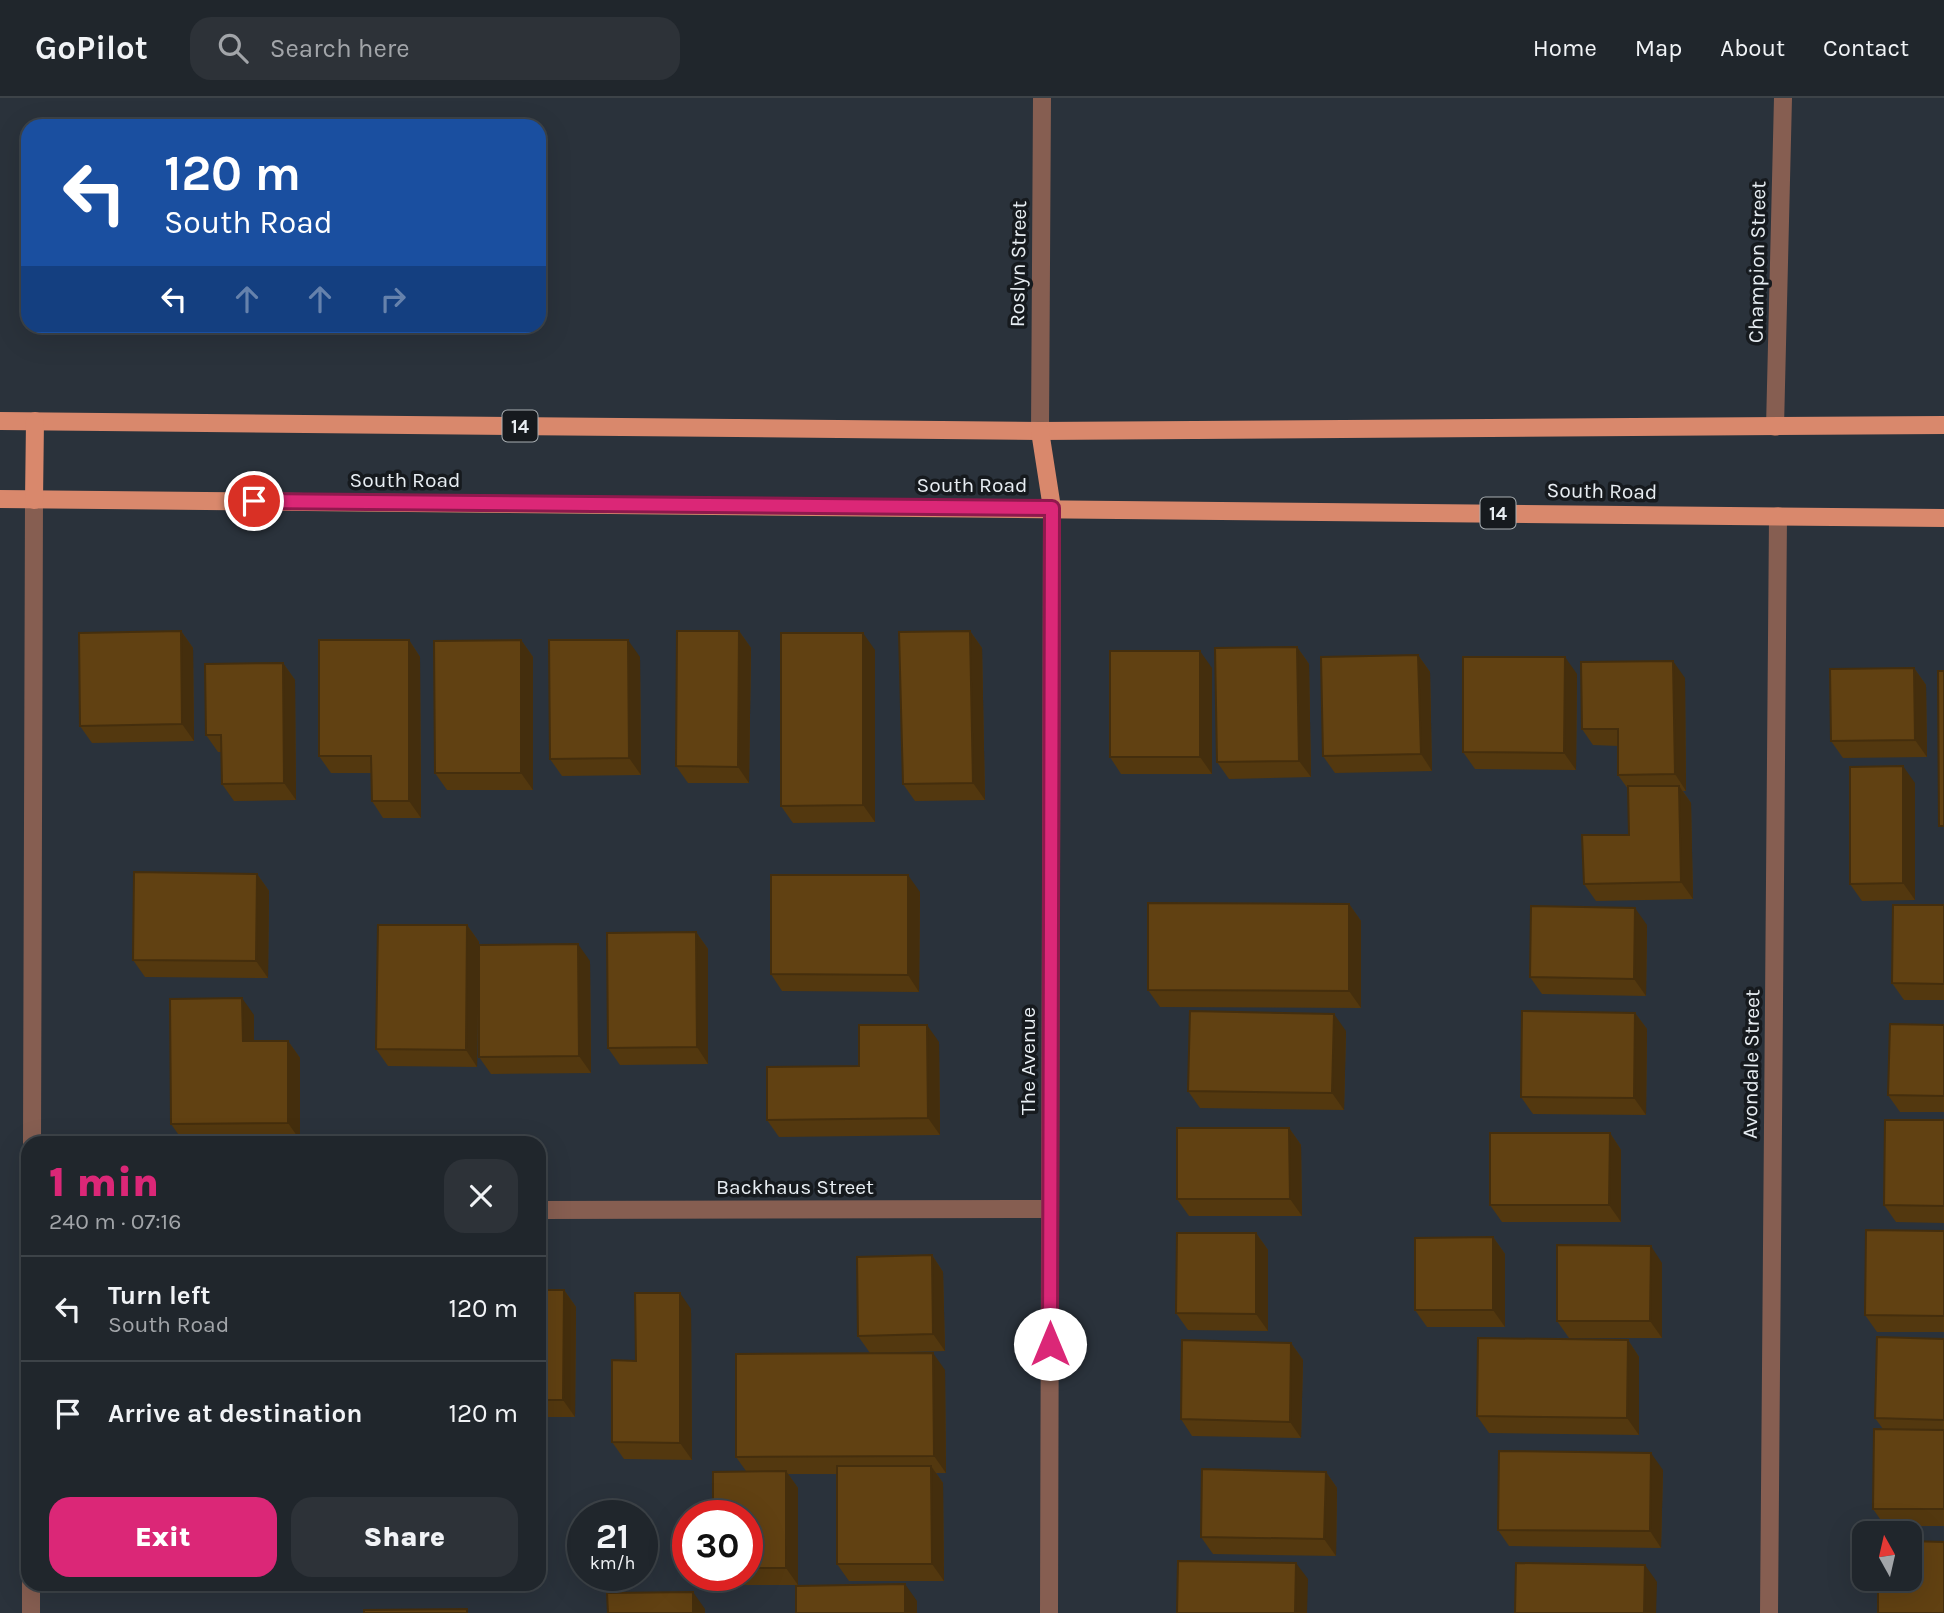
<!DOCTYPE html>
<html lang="en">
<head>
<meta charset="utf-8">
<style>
  :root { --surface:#20262c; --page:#2d3238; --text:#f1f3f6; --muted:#a2a5a9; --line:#3d4348; --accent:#db2777 }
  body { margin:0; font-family:Karla,sans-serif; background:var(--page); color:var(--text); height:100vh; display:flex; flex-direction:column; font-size:26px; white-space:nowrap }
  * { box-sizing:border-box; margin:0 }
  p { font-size:23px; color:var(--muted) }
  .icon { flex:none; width:38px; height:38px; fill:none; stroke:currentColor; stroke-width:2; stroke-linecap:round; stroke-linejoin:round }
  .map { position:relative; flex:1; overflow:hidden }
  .drawer { position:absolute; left:21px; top:1038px; width:525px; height:455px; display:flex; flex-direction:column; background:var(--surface); border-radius:21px; box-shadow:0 7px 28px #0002,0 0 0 2px var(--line) }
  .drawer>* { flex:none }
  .guide { position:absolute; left:21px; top:21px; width:525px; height:214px; border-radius:21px; box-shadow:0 7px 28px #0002,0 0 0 2px var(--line); background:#1a4fa0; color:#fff; overflow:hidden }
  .needle { width:46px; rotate:352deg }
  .fabs { position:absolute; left:1852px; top:1423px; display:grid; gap:14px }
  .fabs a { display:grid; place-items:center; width:70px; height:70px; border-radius:14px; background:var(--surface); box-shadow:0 7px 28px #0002,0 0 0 2px var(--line); font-size:35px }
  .speed { position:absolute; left:567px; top:1402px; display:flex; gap:14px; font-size:35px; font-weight:700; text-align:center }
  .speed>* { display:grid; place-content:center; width:91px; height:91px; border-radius:50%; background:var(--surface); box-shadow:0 7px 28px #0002,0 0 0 2px var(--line); line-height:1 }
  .speed small { font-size:18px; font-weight:400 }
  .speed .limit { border:10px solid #d22; background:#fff; color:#111 }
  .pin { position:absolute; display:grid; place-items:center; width:60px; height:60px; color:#fff; margin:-30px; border:4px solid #fff; border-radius:50%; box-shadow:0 2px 7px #0007 }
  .me { position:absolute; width:77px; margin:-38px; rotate:0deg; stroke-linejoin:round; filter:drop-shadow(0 0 5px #0008) }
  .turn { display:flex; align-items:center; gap:24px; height:147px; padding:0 28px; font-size:32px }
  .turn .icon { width:91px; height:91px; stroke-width:2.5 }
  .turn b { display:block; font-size:49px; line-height:60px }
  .lanes { display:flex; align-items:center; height:66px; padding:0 28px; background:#0003; justify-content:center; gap:35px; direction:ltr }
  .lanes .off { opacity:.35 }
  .round { display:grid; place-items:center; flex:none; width:74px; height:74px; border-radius:21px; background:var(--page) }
  .head { display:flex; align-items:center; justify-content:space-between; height:119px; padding:0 28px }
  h1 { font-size:42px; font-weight:800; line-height:52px; color:var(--accent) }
  .button { display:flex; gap:14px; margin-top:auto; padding:14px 28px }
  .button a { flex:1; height:80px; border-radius:21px; background:var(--accent); color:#fff; font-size:28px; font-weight:800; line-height:80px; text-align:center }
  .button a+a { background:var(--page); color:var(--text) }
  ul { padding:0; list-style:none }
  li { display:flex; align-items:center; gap:21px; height:105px; padding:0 28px; border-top:2px solid var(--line) }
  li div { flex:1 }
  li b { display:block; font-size:26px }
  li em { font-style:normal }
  header { display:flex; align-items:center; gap:42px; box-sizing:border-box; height:98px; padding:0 35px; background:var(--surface); border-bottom:2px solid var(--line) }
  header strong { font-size:33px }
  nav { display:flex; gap:38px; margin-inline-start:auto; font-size:24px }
  .search { width:490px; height:63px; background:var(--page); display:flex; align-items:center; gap:18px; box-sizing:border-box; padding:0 24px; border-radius:21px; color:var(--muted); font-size:26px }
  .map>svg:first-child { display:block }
</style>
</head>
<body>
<header>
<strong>GoPilot</strong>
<div class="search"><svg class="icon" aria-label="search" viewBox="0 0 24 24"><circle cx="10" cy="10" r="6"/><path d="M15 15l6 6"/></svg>Search here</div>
<nav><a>Home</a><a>Map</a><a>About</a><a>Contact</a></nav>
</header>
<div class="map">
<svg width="1944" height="1515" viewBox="0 0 1944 1515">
  <rect width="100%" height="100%" fill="#2a323b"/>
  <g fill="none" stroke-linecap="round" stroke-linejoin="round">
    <g stroke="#865e51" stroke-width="18">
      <path d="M1775 329 1783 0"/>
      <path d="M1040 333 1042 0"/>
      <path d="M32 1045 34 402"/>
      <path d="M539 1112 1050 1111"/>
      <path d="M31 1515V1486"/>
      <path d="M1049 1515 1052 410"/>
      <path d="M1769 1515 1778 418"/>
    </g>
    <g stroke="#d9886c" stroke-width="18">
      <path d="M0 323 1040 333 1944 327"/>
      <path d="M1040 333 1052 410"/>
      <path d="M0 401 1944 420"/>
      <path d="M34 402 35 323"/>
    </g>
  </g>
  <g fill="#53380f">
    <path d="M181 533 193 550 194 643 92 645 80 628Z"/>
    <path d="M739 533 751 550 749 685H688L676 668Z"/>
    <path d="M970 533 982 550 985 702 915 703 903 686Z"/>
    <path d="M409 542 420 559 421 720H383L372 703 371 675H331L319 658Z"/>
    <path d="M521 542 533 559V692H447L435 675Z"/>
    <path d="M1297 549 1309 566 1311 679 1229 681 1217 664Z"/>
    <path d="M875 552V724L793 725 781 708Z"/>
    <path d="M1418 557 1430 574 1432 673 1335 675 1323 658Z"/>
    <path d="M640 559 641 677 562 678 550 661Z"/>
    <path d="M283 565 295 582 296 702 234 703 222 686 221 654H218L206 637Z"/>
    <path d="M1212 570V676H1121L1110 659Z"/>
    <path d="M1914 570 1926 587 1927 659 1843 660 1831 643Z"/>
    <path d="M1577 576 1576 672 1475 671 1463 654Z"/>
    <path d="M1685 580 1686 693H1683L1691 705 1693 801 1596 803 1584 786 1629 737 1628 691 1618 677V648L1593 647 1582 631Z"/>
    <path d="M1915 685V802L1862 803 1850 786Z"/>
    <path d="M257 776 269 793 268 880 145 879 133 862Z"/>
    <path d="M920 794 919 894 782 893 771 876Z"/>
    <path d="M1349 806 1361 823V910L1160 909 1148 892Z"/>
    <path d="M1944 807V902H1904L1892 885Z"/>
    <path d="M467 827 479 844 477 969 388 968 376 951Z"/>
    <path d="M1647 827 1646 898 1542 896 1530 879Z"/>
    <path d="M696 834 708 851V966L620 967 608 950Z"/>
    <path d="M590 863 591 975 491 976 479 959Z"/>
    <path d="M1635 915 1647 931 1646 1017 1533 1016 1521 999Z"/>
    <path d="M254 917V943H288L300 960V1042L183 1043 171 1026Z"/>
    <path d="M1944 927V1014H1900L1888 997Z"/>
    <path d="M1346 933 1344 1012 1200 1010 1188 993Z"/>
    <path d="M939 944 940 1037 779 1039 767 1022 859 968Z"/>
    <path d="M1944 1022V1125L1896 1124 1884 1107Z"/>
    <path d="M1289 1030 1301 1047 1302 1118H1189L1177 1101Z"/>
    <path d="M1610 1035 1621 1052V1124H1502L1490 1107Z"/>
    <path d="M1944 1133V1234H1877L1865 1217Z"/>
    <path d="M1256 1135 1268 1152V1233L1188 1232 1176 1215Z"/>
    <path d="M1493 1139 1505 1156V1229H1427L1415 1212Z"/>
    <path d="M932 1157 943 1174 945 1253 870 1255 858 1238Z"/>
    <path d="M1662 1165V1240H1569L1557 1223Z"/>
    <path d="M539 1192H564L576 1209 575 1319H539Z"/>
    <path d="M691 1211 692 1362 624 1361 612 1344 636 1263Z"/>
    <path d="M1944 1241V1428H1885L1873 1411 1883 1331 1875 1320Z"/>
    <path d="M1628 1242 1639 1259V1337L1489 1335 1477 1318Z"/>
    <path d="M1291 1245 1303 1262 1301 1340 1192 1338 1181 1321Z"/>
    <path d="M945 1272 946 1375H936L943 1385 944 1483H849L837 1466V1376H788L798 1390V1487H725L718 1477H747L746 1373 736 1359Z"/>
    <path d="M1663 1372 1661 1450 1509 1448 1498 1432Z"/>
    <path d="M1326 1374 1337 1390 1336 1458 1213 1456 1201 1439Z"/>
  </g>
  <g fill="#442e0d">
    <path d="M181 533 193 550 194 643 182 626Z"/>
    <path d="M739 533 751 550 749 685 738 669Z"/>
    <path d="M970 533 982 550 985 702 973 685Z"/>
    <path d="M863 535 875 552V724L863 707Z"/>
    <path d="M409 542 420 559 421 720 409 703Z"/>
    <path d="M521 542 533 559V692L521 675Z"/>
    <path d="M628 542 640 559 641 677 629 660Z"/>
    <path d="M1297 549 1309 566 1311 679 1299 663Z"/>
    <path d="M1200 553 1212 570V676L1200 659Z"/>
    <path d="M1418 557 1430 574 1432 673 1421 656Z"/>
    <path d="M1565 559 1577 576 1576 672 1564 655Z"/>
    <path d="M1673 563 1685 580 1686 693 1675 676Z"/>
    <path d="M283 565 295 582 296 702 284 685Z"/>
    <path d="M1914 570 1926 587 1927 659 1915 642Z"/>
    <path d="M1903 668 1915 685V802L1903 785Z"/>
    <path d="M1679 688 1691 705 1693 801 1681 784Z"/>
    <path d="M257 776 269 793 268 880 256 863Z"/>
    <path d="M908 777 920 794 919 894 908 877Z"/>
    <path d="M1349 806 1361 823V910L1349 893Z"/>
    <path d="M1635 810 1647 827 1646 898 1634 881Z"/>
    <path d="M467 827 479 844 477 969 466 952Z"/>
    <path d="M696 834 708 851V966L697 949Z"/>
    <path d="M578 846 590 863 591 975 579 958Z"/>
    <path d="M242 900 254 917V960L243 943Z"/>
    <path d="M1635 915 1647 931 1646 1017 1634 1000Z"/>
    <path d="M1334 916 1346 933 1344 1012 1332 995Z"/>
    <path d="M927 927 939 944 940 1037 928 1020Z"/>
    <path d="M288 943 300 960V1042L288 1025Z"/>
    <path d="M1289 1030 1301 1047 1302 1118 1290 1101Z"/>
    <path d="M1610 1035 1621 1052V1124L1609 1107Z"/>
    <path d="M1256 1135 1268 1152V1233L1256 1216Z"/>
    <path d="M1493 1139 1505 1156V1229L1493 1212Z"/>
    <path d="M1651 1148 1662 1165V1240L1650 1223Z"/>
    <path d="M932 1157 943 1174 945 1253 933 1236Z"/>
    <path d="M564 1192 576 1209 575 1319 563 1302Z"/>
    <path d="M680 1195 691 1211 692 1362 680 1345Z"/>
    <path d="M1628 1242 1639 1259V1337L1627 1320Z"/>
    <path d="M1291 1245 1303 1262 1301 1340 1290 1324Z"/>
    <path d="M933 1255 945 1272 946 1375 934 1358Z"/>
    <path d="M1651 1355 1663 1372 1661 1450 1650 1433Z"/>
    <path d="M931 1368 943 1385 944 1483 932 1466Z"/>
    <path d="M786 1373 798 1390V1487L786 1470Z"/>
    <path d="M1326 1374 1337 1390 1336 1458 1324 1441Z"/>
    <path d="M1296 1465 1308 1481 1307 1515H1295Z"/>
    <path d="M1645 1467 1657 1484 1656 1515H1644Z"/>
    <path d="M905 1486 917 1503V1515H905Z"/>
    <path d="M693 1494 705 1511V1515H693Z"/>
  </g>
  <g fill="#614112" stroke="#442e0d" stroke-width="2">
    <path d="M181 533 182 626 80 628 79 535Z"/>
    <path d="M677 533H739L738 669 676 668Z"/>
    <path d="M970 533 973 685 903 686 899 534Z"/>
    <path d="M781 535H863V707L781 708Z"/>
    <path d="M319 542H409V703H372L371 658H319Z"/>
    <path d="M521 542V675H435L434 543Z"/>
    <path d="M549 542H628L629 660 550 661Z"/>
    <path d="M1297 549 1299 663 1217 664 1215 550Z"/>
    <rect x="1110" y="553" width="90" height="106"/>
    <path d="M1418 557 1421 656 1323 658 1321 559Z"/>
    <path d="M1463 559H1565L1564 655 1463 654Z"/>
    <path d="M1673 563 1675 676 1618 677V631H1582L1581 564Z"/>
    <path d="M283 565 284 685 222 686 221 637H206L205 566Z"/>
    <path d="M1914 570 1915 642 1831 643 1830 571Z"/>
    <path d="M1938 573H1944V728H1939Z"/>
    <path d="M1903 668V785L1850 786V669Z"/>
    <path d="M1628 688H1679L1681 784 1584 786 1582 737H1629Z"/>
    <path d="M134 774 257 776 256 863 133 862Z"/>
    <path d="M771 777H908V877L771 876Z"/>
    <path d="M1148 805 1349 806V893L1148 892Z"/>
    <path d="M1893 807H1944V886L1892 885Z"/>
    <path d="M1531 808 1635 810 1634 881 1530 879Z"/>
    <path d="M378 827H467L466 952 376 951Z"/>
    <path d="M696 834 697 949 608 950 607 835Z"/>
    <path d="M578 846 579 958 479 959V847Z"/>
    <path d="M242 900 243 943H288V1025L171 1026 170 901Z"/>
    <path d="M1190 913 1334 916 1332 995 1188 993Z"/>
    <path d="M1522 913 1635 915 1634 1000 1521 999Z"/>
    <path d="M1890 926 1944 927V998L1888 997Z"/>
    <path d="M859 927H927L928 1020 767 1022V969L859 968Z"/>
    <path d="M1885 1022H1944V1108L1884 1107Z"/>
    <path d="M1177 1030H1289L1290 1101H1177Z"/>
    <path d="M1490 1035H1610L1609 1107H1490Z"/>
    <path d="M1866 1132 1944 1133V1218L1865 1217Z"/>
    <path d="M1177 1135H1256V1216L1176 1215Z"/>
    <path d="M1493 1139V1212H1415V1140Z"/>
    <path d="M1557 1147 1651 1148 1650 1223H1557Z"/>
    <path d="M932 1157 933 1236 858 1238 857 1159Z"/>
    <path d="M539 1192H564L563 1302H539Z"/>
    <path d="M635 1195H680V1345L612 1344V1262L636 1263Z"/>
    <path d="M1877 1239 1944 1241V1322L1875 1320Z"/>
    <path d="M1478 1240 1628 1242 1627 1320 1477 1318Z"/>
    <path d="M1182 1242 1291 1245 1290 1324 1181 1321Z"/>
    <path d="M933 1255 934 1358 736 1359V1256Z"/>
    <path d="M1874 1331 1944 1332V1411H1873Z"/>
    <path d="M1499 1353 1651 1355 1650 1433 1498 1432Z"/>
    <path d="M837 1368H931L932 1466H837Z"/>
    <path d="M1202 1371 1326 1374 1324 1441 1201 1439Z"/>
    <path d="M786 1373V1470H747V1418H713V1374Z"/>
    <path d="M1909 1443 1944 1444V1515H1878V1480H1909Z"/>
    <path d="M1178 1463 1296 1465 1295 1515H1177Z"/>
    <path d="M1516 1465 1645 1467 1644 1515H1515Z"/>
    <path d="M905 1486V1515H796V1488Z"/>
    <path d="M693 1494V1515H608L607 1495Z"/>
    <path d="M467 1511V1515H364V1512Z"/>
  </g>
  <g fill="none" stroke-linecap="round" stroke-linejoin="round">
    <g stroke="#8e194d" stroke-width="18">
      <path id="route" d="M254 403 1052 410 1050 1246"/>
    </g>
    <use href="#route" stroke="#db2777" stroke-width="12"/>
  </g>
  <g text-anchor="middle" stroke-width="7" stroke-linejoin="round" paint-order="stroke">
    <g fill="#161a1e" stroke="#a8aeb2" stroke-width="2">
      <rect x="502.5" y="312.5" width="35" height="31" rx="5"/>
      <rect x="1480.5" y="399.5" width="35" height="31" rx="5"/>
    </g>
    <g font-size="19" font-weight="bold" fill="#e7edf2">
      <text x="520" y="335">14</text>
      <text x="1498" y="422">14</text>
    </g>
    <g font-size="21" fill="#e7edf2" stroke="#161a1e">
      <text transform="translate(1757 164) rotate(-89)" y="7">Champion Street</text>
      <text transform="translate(1018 166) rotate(-89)" y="7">Roslyn Street</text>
      <text x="405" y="389">South Road</text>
      <text x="972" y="394">South Road</text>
      <text transform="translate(1602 393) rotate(1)" y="7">South Road</text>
      <text transform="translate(1028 963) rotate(-90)" y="7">The Avenue</text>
      <text transform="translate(1751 966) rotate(-89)" y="7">Avondale Street</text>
      <text x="795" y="1096">Backhaus Street</text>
    </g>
  </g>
</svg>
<div class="fabs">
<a><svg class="needle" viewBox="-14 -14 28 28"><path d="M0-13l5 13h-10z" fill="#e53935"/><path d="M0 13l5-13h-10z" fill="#a2a5a9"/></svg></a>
</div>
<div class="speed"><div>21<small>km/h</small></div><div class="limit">30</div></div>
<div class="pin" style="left:254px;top:403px;background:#d93025"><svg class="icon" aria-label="arrive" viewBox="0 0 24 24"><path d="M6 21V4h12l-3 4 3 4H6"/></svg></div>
<svg class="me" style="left:1050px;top:1246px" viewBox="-20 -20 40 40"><circle r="19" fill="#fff"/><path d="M0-13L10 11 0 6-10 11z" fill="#db2777"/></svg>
<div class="guide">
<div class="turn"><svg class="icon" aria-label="left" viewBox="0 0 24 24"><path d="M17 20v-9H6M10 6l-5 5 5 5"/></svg><div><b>120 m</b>South Road</div></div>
<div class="lanes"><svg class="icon" aria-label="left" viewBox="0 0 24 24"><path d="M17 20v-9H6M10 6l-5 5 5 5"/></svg><svg class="icon off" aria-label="ahead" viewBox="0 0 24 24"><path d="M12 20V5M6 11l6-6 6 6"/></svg><svg class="icon off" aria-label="ahead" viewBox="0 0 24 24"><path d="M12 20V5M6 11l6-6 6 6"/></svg><svg class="icon off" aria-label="right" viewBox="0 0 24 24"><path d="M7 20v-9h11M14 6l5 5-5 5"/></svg></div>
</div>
<section class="drawer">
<div class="head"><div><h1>1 min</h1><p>240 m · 07:16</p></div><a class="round"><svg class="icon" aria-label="close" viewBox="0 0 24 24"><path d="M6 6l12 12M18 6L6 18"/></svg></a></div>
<ul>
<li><svg class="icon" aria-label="left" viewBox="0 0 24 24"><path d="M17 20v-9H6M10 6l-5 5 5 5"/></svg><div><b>Turn left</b><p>South Road</p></div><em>120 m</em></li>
<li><svg class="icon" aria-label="arrive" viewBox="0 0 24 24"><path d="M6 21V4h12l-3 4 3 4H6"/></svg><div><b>Arrive at destination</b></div><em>120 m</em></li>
</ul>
<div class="button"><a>Exit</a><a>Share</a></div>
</section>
</div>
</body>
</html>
